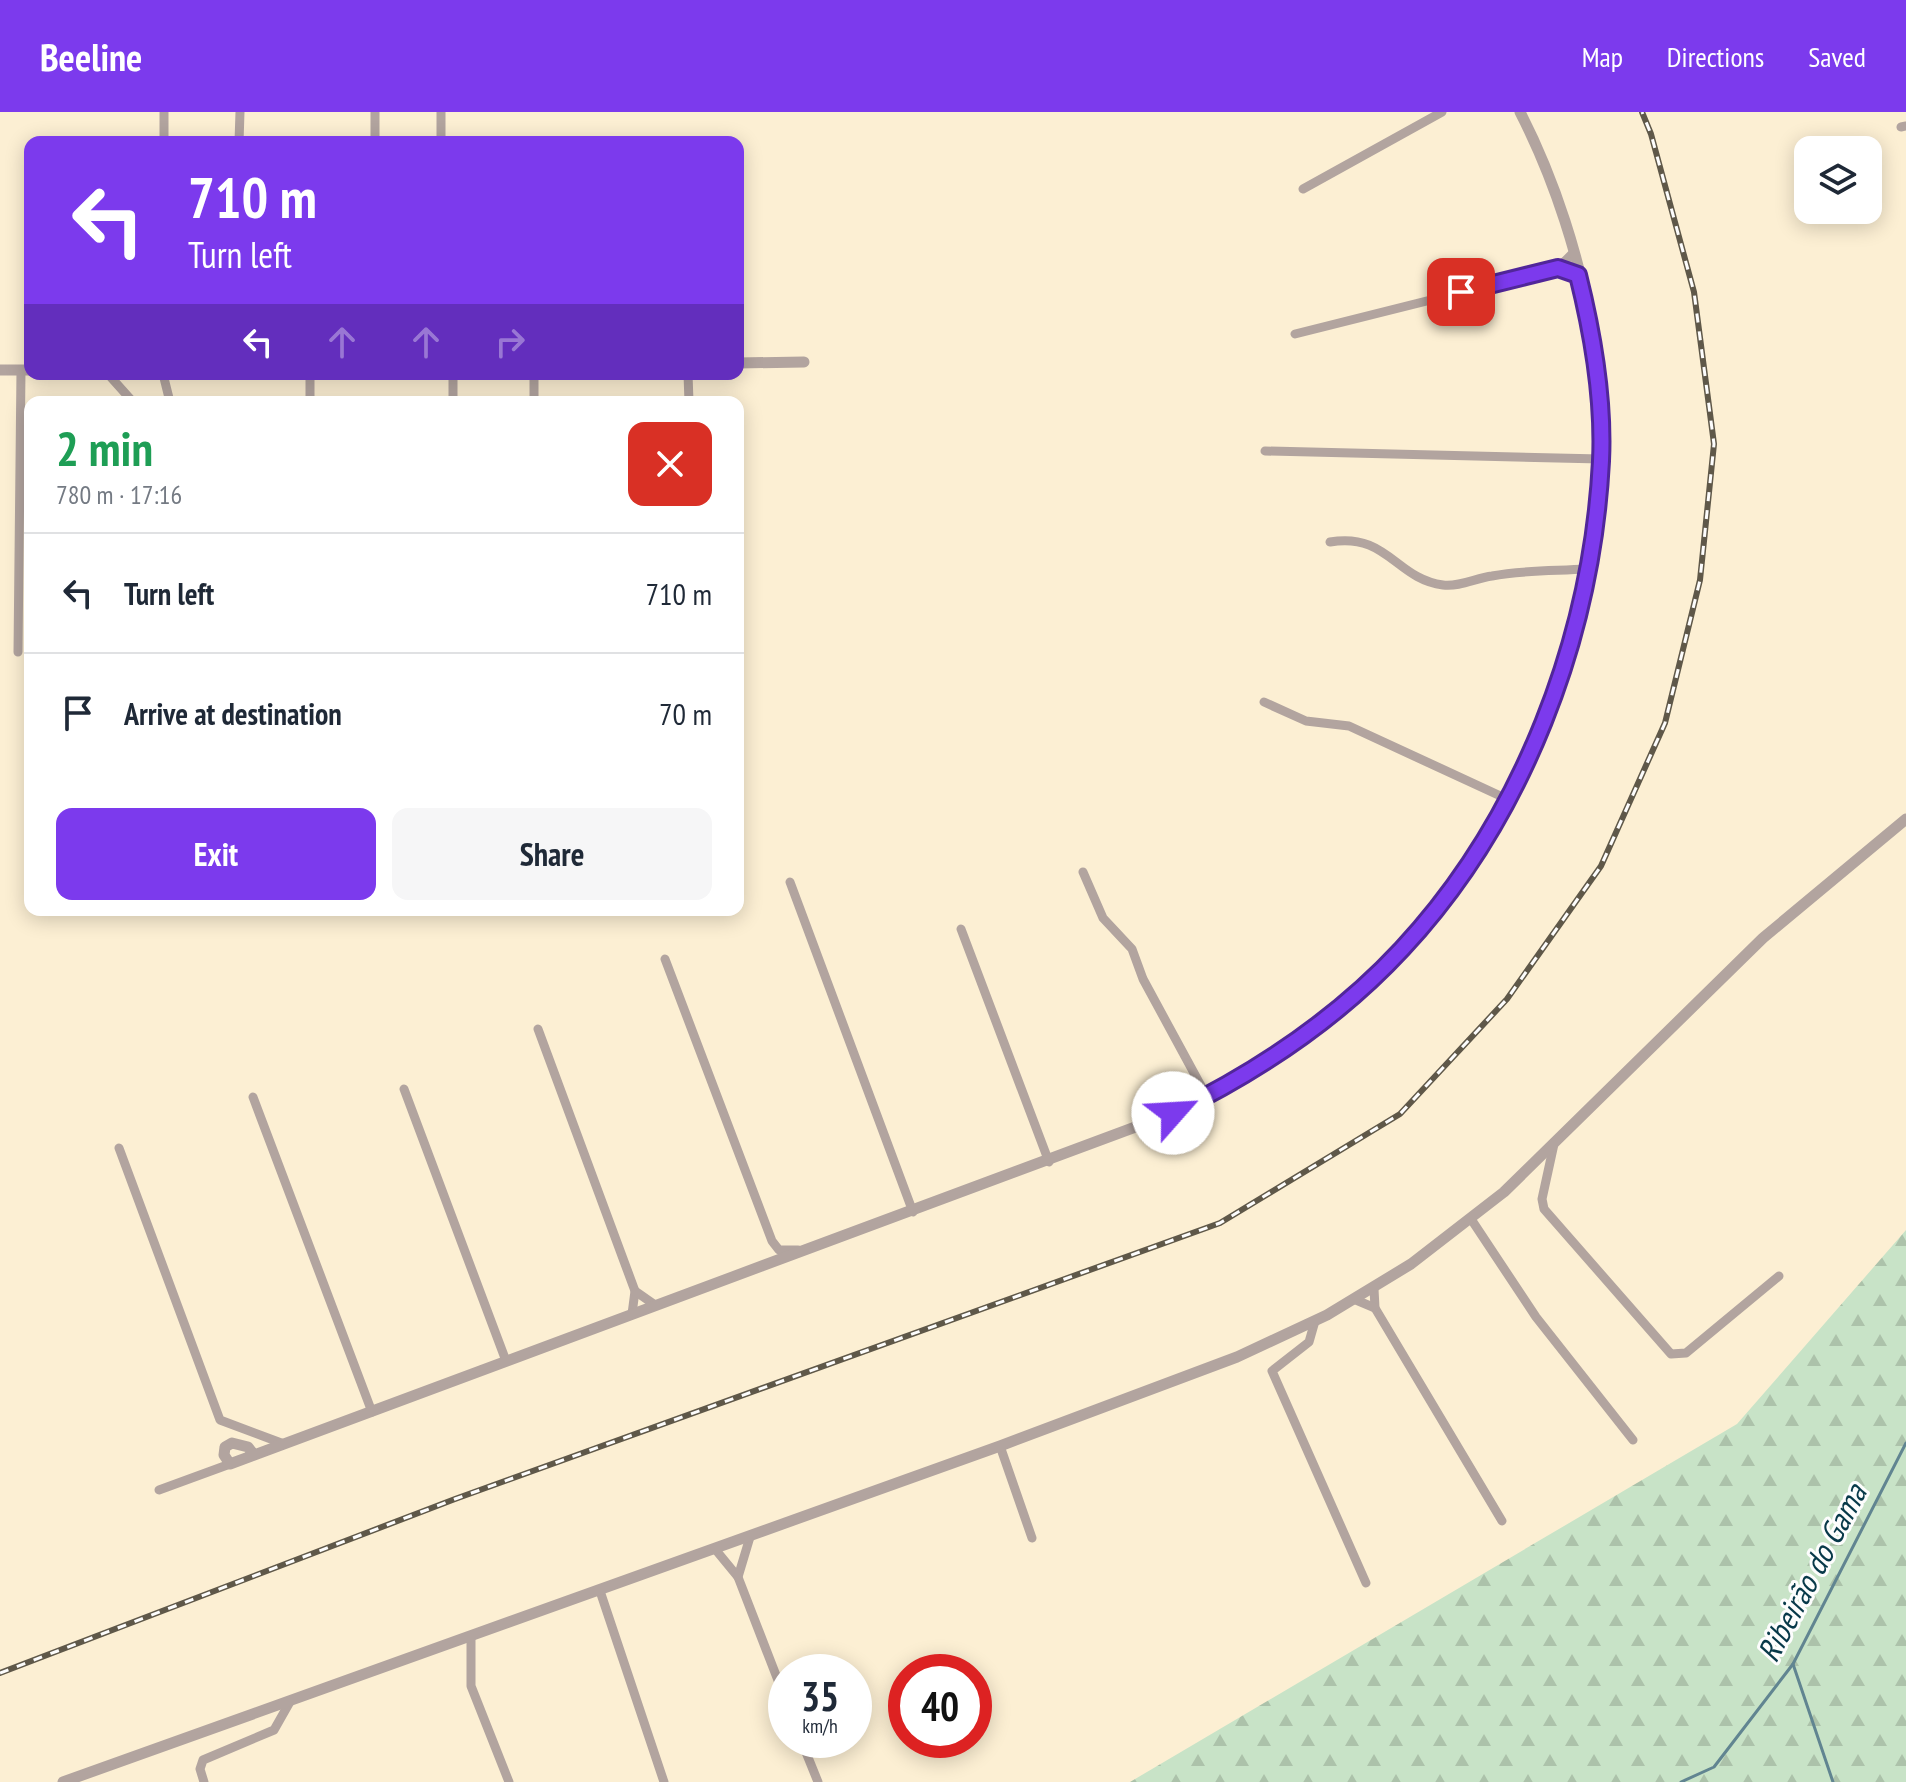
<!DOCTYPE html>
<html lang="en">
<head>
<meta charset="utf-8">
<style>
  :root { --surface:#fff; --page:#f6f6f7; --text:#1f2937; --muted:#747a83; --line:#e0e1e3; --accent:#7c3aed }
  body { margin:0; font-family:"PT Sans Narrow",sans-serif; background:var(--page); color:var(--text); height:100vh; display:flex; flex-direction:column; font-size:30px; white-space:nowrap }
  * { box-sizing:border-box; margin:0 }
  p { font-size:26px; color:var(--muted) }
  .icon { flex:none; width:44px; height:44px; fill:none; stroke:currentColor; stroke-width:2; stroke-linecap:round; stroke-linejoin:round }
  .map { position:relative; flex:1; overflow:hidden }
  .side { position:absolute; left:24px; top:284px; width:720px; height:520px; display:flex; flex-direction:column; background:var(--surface); border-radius:16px; box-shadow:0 4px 20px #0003 }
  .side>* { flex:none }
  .top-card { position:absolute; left:24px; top:24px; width:720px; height:244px; border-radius:16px; box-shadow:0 4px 20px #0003; background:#7c3aed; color:#fff; overflow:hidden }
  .controls { position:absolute; left:1794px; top:24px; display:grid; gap:16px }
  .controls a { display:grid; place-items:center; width:88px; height:88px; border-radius:16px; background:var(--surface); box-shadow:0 4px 20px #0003; font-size:40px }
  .speed { position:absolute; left:768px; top:1542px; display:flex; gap:16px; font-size:40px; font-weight:700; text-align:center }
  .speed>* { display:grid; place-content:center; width:104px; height:104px; border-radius:50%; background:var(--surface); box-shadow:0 4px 20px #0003; line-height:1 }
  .speed small { font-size:20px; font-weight:400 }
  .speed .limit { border:12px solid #d22; background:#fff; color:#111 }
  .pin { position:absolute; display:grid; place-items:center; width:68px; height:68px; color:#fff; margin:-34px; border-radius:16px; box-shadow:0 4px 12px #0006 }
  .me { position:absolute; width:88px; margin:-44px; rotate:64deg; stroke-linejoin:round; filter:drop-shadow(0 0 6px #0008) }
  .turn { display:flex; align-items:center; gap:28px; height:168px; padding:0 32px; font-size:36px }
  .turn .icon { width:104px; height:104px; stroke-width:2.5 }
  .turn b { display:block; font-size:56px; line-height:68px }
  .lanes { display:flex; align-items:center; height:76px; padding:0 32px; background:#0003; justify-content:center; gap:40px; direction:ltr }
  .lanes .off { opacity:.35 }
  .round { display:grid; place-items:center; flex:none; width:84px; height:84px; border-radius:16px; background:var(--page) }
  .head { display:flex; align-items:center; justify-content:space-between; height:136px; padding:0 32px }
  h1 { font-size:48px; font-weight:700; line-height:60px; color:#1e9e55 }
  .action { display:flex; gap:16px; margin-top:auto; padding:16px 32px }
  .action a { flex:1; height:92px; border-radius:16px; background:var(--accent); color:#fff; font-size:32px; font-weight:700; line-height:92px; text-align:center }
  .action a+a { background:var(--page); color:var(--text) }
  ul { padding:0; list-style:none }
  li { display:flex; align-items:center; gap:24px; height:120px; padding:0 32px; border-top:2px solid var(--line) }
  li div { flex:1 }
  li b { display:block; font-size:30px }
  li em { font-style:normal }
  header { display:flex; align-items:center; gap:48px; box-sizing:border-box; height:112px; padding:0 40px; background:var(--accent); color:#fff }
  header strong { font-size:38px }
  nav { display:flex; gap:44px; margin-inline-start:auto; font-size:28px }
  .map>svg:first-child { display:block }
</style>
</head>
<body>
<header>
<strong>Beeline</strong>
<nav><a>Map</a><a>Directions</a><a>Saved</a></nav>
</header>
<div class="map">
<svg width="1906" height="1670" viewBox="0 0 1906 1670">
  <defs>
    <pattern id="forest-firs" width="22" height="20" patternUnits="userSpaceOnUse" patternTransform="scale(2)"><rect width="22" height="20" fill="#c8e3c7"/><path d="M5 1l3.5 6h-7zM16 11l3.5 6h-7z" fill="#acc2aa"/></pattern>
  </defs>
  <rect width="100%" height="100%" fill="#fcefd3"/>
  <path fill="url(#forest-firs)" d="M1906 1118V1670H1130L1737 1312Z"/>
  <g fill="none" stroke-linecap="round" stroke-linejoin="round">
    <g stroke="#618591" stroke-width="3">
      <path d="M1793 1552 1833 1670"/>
      <path d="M1681 1670 1714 1655 1793 1552 1906 1331"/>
    </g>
    <g stroke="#b2a49f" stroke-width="9">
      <path d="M164 0V30"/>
      <path d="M375 0V30"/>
      <path d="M1901 15 1906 14"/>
      <path d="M239 30 240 0"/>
      <path d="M441 30V0"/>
      <path d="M1303 77 1442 0"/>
      <path d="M1558 156 1578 163"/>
      <path d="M1295 222 1558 156 1573 141"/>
      <path d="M108 262 133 290"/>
      <path d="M163 262 170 290"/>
      <path d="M310 262V290"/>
      <path d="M453 262V290"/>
      <path d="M688 262 689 290"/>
      <path d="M534 290V262"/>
      <path d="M1265 339 1601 347"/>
      <path d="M1330 430C1387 420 1396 467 1443 473 1460 475 1476 466 1492 464 1523 458 1555 459 1586 457"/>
      <path d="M18 540 21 258"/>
      <path d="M1264 590 1306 609 1349 614 1507 687"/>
      <path d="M1083 760 1103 806 1132 837 1143 867 1207 985"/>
      <path d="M790 770 913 1100"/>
      <path d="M961 817 1049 1050"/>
      <path d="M665 847 772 1129 779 1138H798"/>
      <path d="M538 917 635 1179 632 1202"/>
      <path d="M404 977 506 1249"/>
      <path d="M253 985 372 1300"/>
      <path d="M1554 1032 1542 1087 1544 1097 1671 1242 1686 1241 1779 1164"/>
      <path d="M119 1036 220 1308 284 1332"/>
      <path d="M1471 1107 1536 1205 1633 1328"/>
      <path d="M1374 1177 1375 1196 1502 1409"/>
      <path d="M635 1179 655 1193"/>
      <path d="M1356 1188 1375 1196"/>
      <path d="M1315 1209 1309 1230 1272 1259 1366 1471"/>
      <path d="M1000 1334 1032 1426"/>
      <path d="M159 1378 230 1352"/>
      <path d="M715 1437 738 1465 786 1589"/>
      <path d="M738 1465 750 1425"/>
      <path d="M600 1479 664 1670"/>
      <path d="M471 1526V1574L509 1670"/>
      <path d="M801 1628 818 1670"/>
      <path d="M204 1670 200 1657 203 1648 274 1618 291 1588"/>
    </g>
    <g stroke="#b2a49f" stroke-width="11">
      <path d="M738 251 804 250"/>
      <path d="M0 258H30"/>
      <path d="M254 1343 248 1335 232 1331 225 1335 224 1343 230 1352 1173 1001C1282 948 1377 873 1452 777 1542 663 1592 493 1601 349 1602 332 1599 313 1597 295 1596 271 1597 246 1593 223 1580 147 1555 68 1520 0"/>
      <path d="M63 1670 1000 1334 1237 1245 1327 1203 1411 1152 1504 1080 1763 826 1906 707"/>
    </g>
    <g stroke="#5f5849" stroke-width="6">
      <path id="rail" d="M0 1561 455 1387 1220 1111 1400 1002 1507 887 1601 754 1665 611 1700 468 1714 332 1694 180 1651 22 1642 0"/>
    </g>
    <use href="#rail" stroke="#fdfdfd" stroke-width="3" stroke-dasharray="9" stroke-linecap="butt"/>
  </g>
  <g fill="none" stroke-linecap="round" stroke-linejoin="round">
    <g stroke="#51269a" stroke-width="20">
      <path id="route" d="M1173 1001C1257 960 1338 906 1402 837 1523 707 1592 525 1601 349 1604 287 1593 223 1578 163L1558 156 1461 180"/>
    </g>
    <use href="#route" stroke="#7c3aed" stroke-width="14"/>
  </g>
  <g text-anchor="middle" stroke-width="6" stroke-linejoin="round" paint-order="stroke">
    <g font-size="32" font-style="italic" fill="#073949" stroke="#fdfdfd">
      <text transform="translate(1812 1461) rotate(-62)" y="11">Ribeirão do Gama</text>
    </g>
  </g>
</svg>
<div class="controls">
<a><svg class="icon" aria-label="layers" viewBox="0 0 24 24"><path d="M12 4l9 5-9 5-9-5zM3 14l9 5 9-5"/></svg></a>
</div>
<div class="speed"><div>35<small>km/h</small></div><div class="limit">40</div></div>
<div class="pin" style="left:1461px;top:180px;background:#d93025"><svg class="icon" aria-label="arrive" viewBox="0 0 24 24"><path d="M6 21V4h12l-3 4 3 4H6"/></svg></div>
<svg class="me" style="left:1173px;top:1001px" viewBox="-20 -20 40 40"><circle r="19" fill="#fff"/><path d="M0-13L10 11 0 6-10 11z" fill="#7c3aed"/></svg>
<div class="top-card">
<div class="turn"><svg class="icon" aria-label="left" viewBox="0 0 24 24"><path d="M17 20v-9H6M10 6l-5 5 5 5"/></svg><div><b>710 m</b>Turn left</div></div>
<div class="lanes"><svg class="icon" aria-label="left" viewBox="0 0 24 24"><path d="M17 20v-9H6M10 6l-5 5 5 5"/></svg><svg class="icon off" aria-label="ahead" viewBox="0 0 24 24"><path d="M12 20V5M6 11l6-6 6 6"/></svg><svg class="icon off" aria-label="ahead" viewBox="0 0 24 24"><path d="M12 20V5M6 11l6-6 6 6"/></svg><svg class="icon off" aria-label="right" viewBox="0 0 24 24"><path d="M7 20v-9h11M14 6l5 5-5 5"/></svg></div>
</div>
<section class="side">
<div class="head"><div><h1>2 min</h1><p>780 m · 17:16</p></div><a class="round" style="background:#d93025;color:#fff"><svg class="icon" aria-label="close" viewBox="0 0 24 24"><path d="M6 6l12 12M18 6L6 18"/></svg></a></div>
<ul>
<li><svg class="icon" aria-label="left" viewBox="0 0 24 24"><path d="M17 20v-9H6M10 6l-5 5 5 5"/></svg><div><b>Turn left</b></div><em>710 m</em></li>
<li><svg class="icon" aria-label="arrive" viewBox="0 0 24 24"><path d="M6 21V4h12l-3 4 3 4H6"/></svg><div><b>Arrive at destination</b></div><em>70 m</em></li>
</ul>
<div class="action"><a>Exit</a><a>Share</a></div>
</section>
</div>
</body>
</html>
